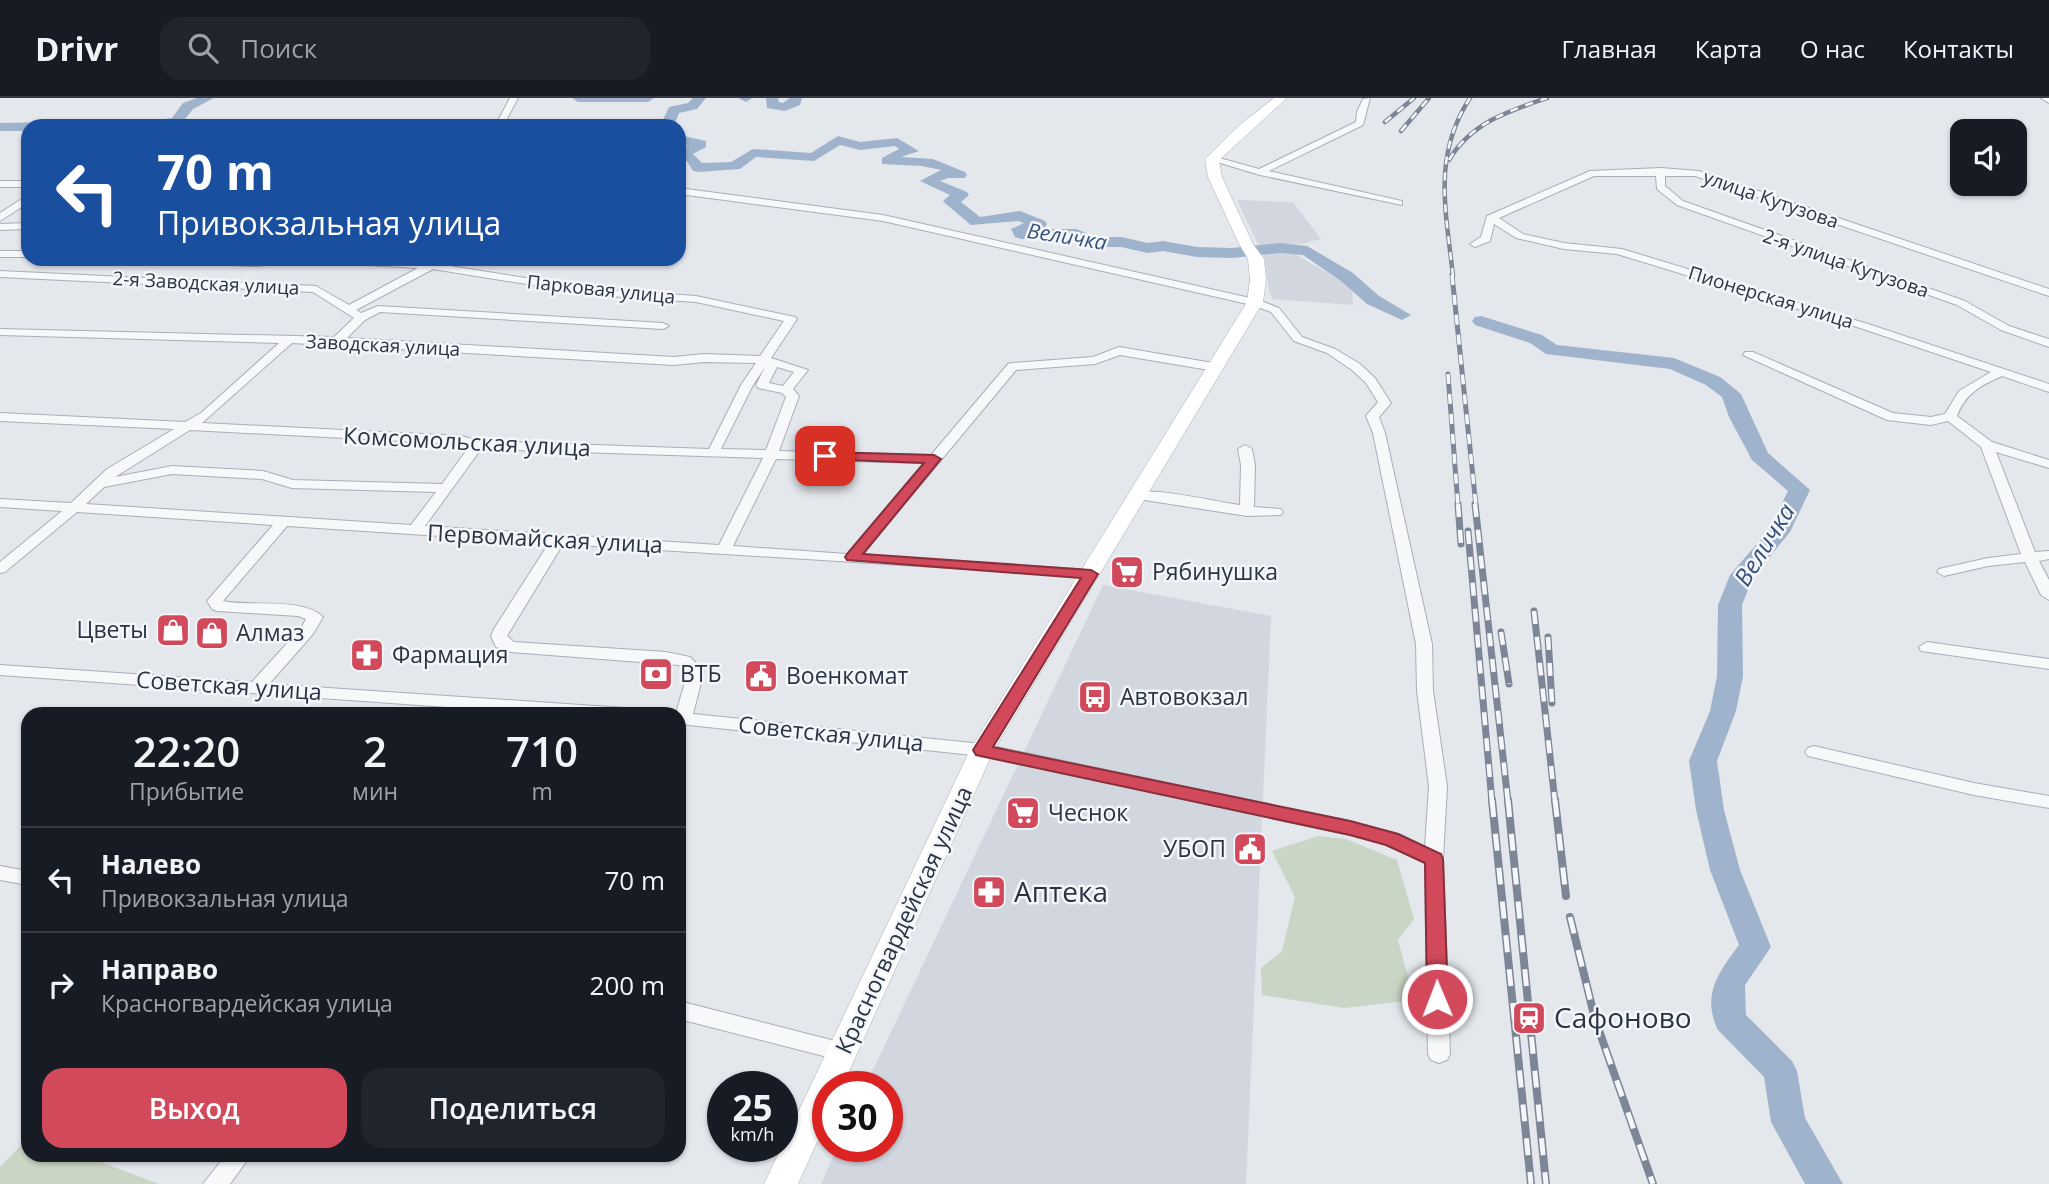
<!DOCTYPE html>
<html lang="ru">
<head>
<meta charset="utf-8">
<style>
  :root { --surface:#171b24; --page:#20242c; --text:#f1f3f6; --muted:#9ea1a6; --line:#363941; --accent:#d1495b }
  body { margin:0; font-family:"Open Sans",sans-serif; background:var(--page); color:var(--text); height:100vh; display:flex; flex-direction:column; font-size:26px; white-space:nowrap }
  * { box-sizing:border-box; margin:0 }
  p { font-size:23px; color:var(--muted) }
  .icon { flex:none; width:38px; height:38px; fill:none; stroke:currentColor; stroke-width:2; stroke-linecap:round; stroke-linejoin:round }
  .map { position:relative; flex:1; overflow:hidden }
  .sheet { position:absolute; left:21px; top:609px; width:665px; height:455px; display:flex; flex-direction:column; background:var(--surface); border-radius:21px; box-shadow:0 2px 5px #0004 }
  .sheet>* { flex:none }
  .guide { position:absolute; left:21px; top:21px; width:665px; height:147px; border-radius:21px; box-shadow:0 2px 5px #0004; background:#1a4fa0; color:#fff; overflow:hidden }
  .controls { position:absolute; left:1950px; top:21px; display:grid; gap:14px }
  .controls a { display:grid; place-items:center; width:77px; height:77px; border-radius:14px; background:var(--surface); box-shadow:0 2px 5px #0004; font-size:35px }
  .speed { position:absolute; left:707px; top:973px; display:flex; gap:14px; font-size:35px; font-weight:700; text-align:center }
  .speed>* { display:grid; place-content:center; width:91px; height:91px; border-radius:50%; background:var(--surface); box-shadow:0 2px 5px #0004; line-height:1 }
  .speed small { font-size:18px; font-weight:400 }
  .speed .limit { border:10px solid #d22; background:#fff; color:#111 }
  .pin { position:absolute; display:grid; place-items:center; width:60px; height:60px; color:#fff; margin:-30px; border-radius:14px; box-shadow:0 4px 10px #0006 }
  .me { position:absolute; width:77px; margin:-38px; rotate:359deg; stroke-linejoin:round; filter:drop-shadow(0 0 5px #0008) }
  .turn { display:flex; align-items:center; gap:24px; height:147px; padding:0 21px; font-size:32px }
  .turn .icon { width:91px; height:91px; stroke-width:2.5 }
  .turn b { display:block; font-size:49px; line-height:60px }
  .eta { display:flex; justify-content:space-evenly; align-items:center; height:119px; text-align:center }
  .eta b { font-size:42px; font-weight:600; line-height:49px }
  .button { display:flex; gap:14px; margin-top:auto; padding:14px 21px }
  .button a { flex:1; height:80px; border-radius:21px; background:var(--accent); color:#fff; font-size:28px; font-weight:600; line-height:80px; text-align:center }
  .button a+a { background:var(--page); color:var(--text) }
  ul { padding:0; list-style:none }
  li { display:flex; align-items:center; gap:21px; height:105px; padding:0 21px; border-top:2px solid var(--line) }
  li div { flex:1 }
  li b { display:block; font-size:26px }
  li em { font-style:normal }
  header { display:flex; align-items:center; gap:42px; box-sizing:border-box; height:98px; padding:0 35px; background:var(--surface); border-bottom:2px solid var(--line) }
  header strong { font-size:33px }
  nav { display:flex; gap:38px; margin-inline-start:auto; font-size:24px }
  .search { width:490px; height:63px; background:var(--page); display:flex; align-items:center; gap:18px; box-sizing:border-box; padding:0 24px; border-radius:21px; color:var(--muted); font-size:26px }
  .map>svg:first-child { display:block }
</style>
</head>
<body>
<header>
<strong>Drivr</strong>
<div class="search"><svg class="icon" aria-label="search" viewBox="0 0 24 24"><circle cx="10" cy="10" r="6"/><path d="M15 15l6 6"/></svg>Поиск</div>
<nav><a>Главная</a><a>Карта</a><a>О нас</a><a>Контакты</a></nav>
</header>
<div class="map">
<svg width="2049" height="1086" viewBox="0 0 2049 1086">
  <rect width="100%" height="100%" fill="#e4e7ec"/>
  <g fill="#d2d6de">
    <path d="M1237 102 1293 104 1321 141 1301 146H1274L1276 155 1295 156 1352 189 1353 207 1273 201 1269 194 1265 161Z"/>
    <path d="M1103 487 1271 518 1246 1086H821L838 1048H887V989H865Z"/>
  </g>
  <g fill="#c9d6c5">
    <path d="M1318 738 1346 741 1397 762 1414 821 1398 842 1414 902 1344 910 1262 897 1261 870 1282 853 1295 799 1272 753Z"/>
    <path d="M28 1040V1057H82L159 1086H0V1069Z"/>
  </g>
  <g fill="none" stroke-linecap="round" stroke-linejoin="round">
    <g fill="#9fb4cc" fill-rule="evenodd">
      <path d="M197 0H214L193 11 181 26 136 28 143 24 172 20 183 5Z"/>
      <path d="M572 0H654L648 4H578Z"/>
      <path d="M693 0H706L697 11 679 15 674 28H660L669 9 688 5Z"/>
      <path d="M738 0H752L746 4Z"/>
      <path d="M766 0H778L779 4 783 5 790 0H802L800 7 785 13 767 10Z"/>
      <path d="M58 24 65 28H28V33H0V25Z"/>
      <path d="M679 37 706 43V49L693 56 702 65 731 64 753 51 811 55 838 38 860 44 897 40 919 53 901 59 933 61 965 74 967 77 965 80H948L940 83 967 94 969 97 961 104 980 119 1020 113 1045 123 1047 126 1045 129 1037 131H1076L1096 139H1121L1148 145 1163 143 1197 149 1232 150 1280 145 1307 148 1353 175 1379 198 1411 217 1402 222 1367 206 1341 183 1303 157 1280 155 1232 160 1197 159 1163 153 1148 155 1121 149H1094L1074 141H1021L1015 139 1011 131 1024 125 1018 123 971 127 946 106 943 103 950 97 920 83 941 72 922 68 882 66V60L899 51 895 48 860 52 840 47 814 63 756 59 740 71 698 74 693 73 687 63 679 60V52L688 47 679 45Z"/>
      <path d="M1481 218 1542 237 1557 247 1674 260 1720 279 1741 296 1768 355 1810 392 1790 434 1753 479 1742 507 1743 578 1736 613 1717 663 1724 712 1740 772 1771 849 1745 887 1746 917 1792 963 1797 973 1805 1020 1843 1086H1805L1771 1024 1764 979 1718 932C1701 897 1719 874 1739 847L1710 772 1696 712 1689 663 1710 613 1717 578 1718 507 1730 477 1769 432 1788 393 1752 362 1729 319 1722 299 1706 287 1670 271 1546 256 1530 245 1475 227 1472 223 1475 219Z"/>
    </g>
    <g stroke="#a9aeb7" stroke-width="2">
      <g id="street">
        <path d="M510 0H518L503 28H495Z"/>
        <path d="M1370 0 1363 27 1269 73 1402 103V107L1260 77 1207 61 1212 58 1259 71 1356 24 1357 14 1363 1Z"/>
        <path d="M1661 70 1699 73 2049 191V198L1695 78H1665V88L1683 103 1965 203 2009 228 2049 241V249L2001 232 1957 207 1677 107 1657 91 1656 78H1594L1499 120 1523 136 1564 145 1622 151 1868 226 2049 286V294L2002 278C1981 287 1965 296 1957 318L1992 344 2049 362V370L1996 354 2035 454 2049 453V461L2039 463 2049 482V502L2041 497 2025 464 1988 468 1944 478 1937 474 1939 471 1988 460 2021 456 1981 349 1948 323 1931 327 1887 322 1743 257 1745 254H1753L1893 315 1931 319 1945 316 1959 293 1991 274 1860 230 1617 156 1564 151 1516 140 1494 126 1490 143 1475 149 1470 146 1481 139 1487 118 1590 73Z"/>
        <rect x="0" y="83" width="28" height="6"/>
        <path d="M679 90 883 117 1259 202 1279 210 1302 239 1335 251 1360 266 1375 280 1391 305 1379 319 1385 335 1432 546 1433 593 1447 688 1443 761 1450 956 1447 962 1439 965 1431 962 1428 956 1425 765 1387 746 1350 737 982 658 679 626V616H673L676 615 688 574 679 567 511 554 496 549 491 538 494 531 549 445 287 428 223 503C249 509 303 499 323 519L313 536 269 586 625 610 633 616H546L0 577V567L252 584 301 530 306 521 298 518 217 513 212 511 207 503 273 427 77 414 5 474 0 475V464L62 413 0 409V401L71 405 107 371 174 331 0 323V315L185 324 201 315 279 245 0 237V231L334 239 354 220 313 194 0 179V173L316 188 349 207 418 170 316 164 311 161 427 165 429 161H439L437 166 594 191 696 198 795 219 797 221 771 260 808 272 793 291 799 298 779 353 931 357 1008 266 1012 265 1093 259 1119 249 1219 266V272L1215 273 1120 257 1095 266 1016 272 862 457 1091 472 1096 473 1098 476 1096 479 563 446 507 538 514 544 666 554 690 559 704 573 693 616 982 646 1350 723 1399 736 1425 749 1429 688 1417 593 1416 546 1373 335 1366 318 1378 304 1366 285 1352 272 1327 255 1294 243 1271 214 1252 207 883 123 679 96ZM433 171 594 197 696 204 784 223 760 258 704 256 674 259 347 240 365 222 380 214 663 231 669 228 663 225 378 208 361 215 356 212ZM292 245 674 267 704 264 756 265 741 287 709 351 478 343 462 338 202 325ZM765 269 756 287 758 290 782 295 786 299 766 352 721 351 753 287ZM777 269 794 274 783 288 769 285ZM190 332 461 346 469 349 442 386 293 382 263 373 172 368 115 379ZM481 351 763 360 719 447 425 428ZM776 361 924 365 847 456 733 448ZM172 376 262 381 292 390 436 394 411 427 86 406 104 389Z"/>
        <path d="M28 97V105L0 123V115Z"/>
        <path d="M28 125V131L0 132V126Z"/>
        <rect x="0" y="153" width="28" height="6"/>
        <path d="M157 161H309L304 164 255 168 162 164Z"/>
        <path d="M1245 347 1252 351 1255 367 1254 409 1281 411 1283 414 1281 417 1247 418 1138 401 1131 397C1144 386 1220 405 1240 407L1241 367 1238 351Z"/>
        <path d="M1927 544 2049 561V571L1921 553 1919 549Z"/>
        <path d="M1814 648 1974 685 2049 698V710L1974 697 1808 658 1805 654 1808 650Z"/>
        <path d="M0 768 28 773V787L0 782Z"/>
        <path d="M679 903 843 945 851 948 854 954 851 960 843 963 679 921Z"/>
        <path d="M226 1057H251L230 1086H203Z"/>
      </g>
    </g>
    <g stroke="#a9aeb7" stroke-width="1">
      <path id="secondary" d="M1274 0H1287L1219 62 1222 79 1253 146 1264 161 1266 182 1263 204 994 652 842 989H828V1020L798 1086H764L970 652 1247 204 1250 182 1248 161 1239 146 1208 79 1205 61 1241 26Z"/>
    </g>
    <g stroke="#a3abb8" stroke-width="2">
      <path id="primary" d="M2041 0H2049V5Z"/>
    </g>
    <use href="#street" fill="#f7f8fa" fill-rule="evenodd"/>
    <use href="#secondary" fill="#fff" fill-rule="evenodd"/>
    <use href="#primary" fill="#fff" fill-rule="evenodd"/>
    <g stroke="#7d8696" stroke-width="4.5">
      <g id="rail-far3">
        <path d="M1385 24 1414 0"/>
        <path d="M1401 33 1429 0"/>
        <path d="M1449 62C1471 25 1508 13 1547 0"/>
        <path d="M1453 178C1446 113 1432 58 1470 0"/>
      </g>
    </g>
    <g stroke="#7d8696" stroke-width="5">
      <g id="rail-far2">
        <path d="M1452 177 1476 408"/>
        <path d="M1448 276 1458 408"/>
      </g>
    </g>
    <g stroke="#7d8696" stroke-width="7">
      <g id="rail-far1">
        <path d="M1458 406 1461 446"/>
        <path d="M1475 406 1508 704"/>
        <path d="M1468 433 1492 704"/>
        <path d="M1534 513 1555 704"/>
        <path d="M1501 534 1509 586"/>
        <path d="M1548 539 1552 605"/>
      </g>
    </g>
    <g stroke="#7d8696" stroke-width="8">
      <g id="rail">
        <path d="M1492 702 1531 1086"/>
        <path d="M1508 702 1546 1086"/>
        <path d="M1555 702 1566 798"/>
        <path d="M1570 819 1595 921 1653 1086"/>
      </g>
    </g>
    <use href="#rail-far3" stroke="#f4f6f9" stroke-width="2.5" stroke-dasharray="8" stroke-linecap="butt"/>
    <use href="#rail-far2" stroke="#f4f6f9" stroke-width="3.5" stroke-dasharray="10" stroke-linecap="butt"/>
    <use href="#rail-far1" stroke="#f4f6f9" stroke-width="4.5" stroke-dasharray="13" stroke-linecap="butt"/>
    <use href="#rail" stroke="#f4f6f9" stroke-width="5" stroke-dasharray="17" stroke-linecap="butt"/>
  </g>
  <path fill="#d1495b" stroke="#882f3b" stroke-width="2" d="M825 354 934 357 941 361 863 456 1091 472 1098 476 993 649 1350 723 1398 736 1441 756 1443 761 1448 901 1445 907 1437 909 1430 907 1427 901 1425 765 1386 747 1350 737 976 657 973 652 1081 480 847 462 845 459 847 456 924 365 821 361 819 358Z"/>
  <defs>
    <g id="supermarket-square" transform="scale(1.75)"><rect x="-9" y="-9" width="18" height="18" rx="4" fill="#d1495b" stroke="#f4f6f9"/><path d="M-6-5.5h2.5l.6 2H6L4.5 2H-2.5L-4.4-4H-6ZM-1.5 3.2a1.3 1.3 0 1 0 .1 0ZM3 3.2a1.3 1.3 0 1 0 .1 0Z" fill="#fff"/></g>
    <g id="shop-square" transform="scale(1.75)"><rect x="-9" y="-9" width="18" height="18" rx="4" fill="#d1495b" stroke="#f4f6f9"/><path d="M-5-2.5h2.3a2.7 3.5 0 0 1 5.4 0H5L5.5 6h-11ZM-1.5-2.5h3a1.5 2.3 0 0 0-3 0Z" fill="#fff"/></g>
    <g id="pharmacy-square" transform="scale(1.75)"><rect x="-9" y="-9" width="18" height="18" rx="4" fill="#d1495b" stroke="#f4f6f9"/><path d="M-2-6h4v4h4v4h-4v4h-4v-4h-4v-4h4Z" fill="#fff"/></g>
    <g id="bank-square" transform="scale(1.75)"><rect x="-9" y="-9" width="18" height="18" rx="4" fill="#d1495b" stroke="#f4f6f9"/><path d="M-6-4H6V4H-6ZM0-2.3a2.3 2.3 0 1 0 0 4.6a2.3 2.3 0 1 0 0-4.6Z" fill="#fff"/></g>
    <g id="civic-square" transform="scale(1.75)"><rect x="-9" y="-9" width="18" height="18" rx="4" fill="#d1495b" stroke="#f4f6f9"/><path d="M-.6-6.5H3V-4.5H.6V-3L4-1V1h2V6H-6V1h2V-1L-.6-3ZM-1.2 2.5V6h2.4V2.5Z" fill="#fff"/></g>
    <g id="bus-square" transform="scale(1.75)"><rect x="-9" y="-9" width="18" height="18" rx="4" fill="#d1495b" stroke="#f4f6f9"/><path d="M-5-6H5V4H4V6H2V4H-2V6H-4V4H-5ZM-3.5-4V0h7V-4ZM-3.5 1.2v1.5H-2V1.2ZM2 1.2v1.5H3.5V1.2Z" fill="#fff"/></g>
    <g id="station-square" transform="scale(1.75)"><rect x="-9" y="-9" width="18" height="18" rx="4" fill="#d1495b" stroke="#f4f6f9"/><path d="M-3-6H3Q5-6 5-4V2Q5 4 3 4L4.5 6H3L1.5 4h-3L-3 6H-4.5L-3 4Q-5 4-5 2V-4Q-5-6-3-6ZM-3.5-4v3h7v-3ZM-3.5 1v1.5H-2V1ZM2 1v1.5H3.5V1Z" fill="#fff"/></g>
  </defs>
  <g fill-rule="evenodd">
    <use href="#supermarket-square" x="1127" y="474"/>
    <use href="#shop-square" x="173" y="532"/>
    <use href="#shop-square" x="212" y="535"/>
    <use href="#pharmacy-square" x="367" y="557"/>
    <use href="#bank-square" x="656" y="576"/>
    <use href="#civic-square" x="761" y="578"/>
    <use href="#bus-square" x="1095" y="599"/>
    <use href="#supermarket-square" x="1023" y="715"/>
    <use href="#civic-square" x="1250" y="751"/>
    <use href="#pharmacy-square" x="989" y="794"/>
    <use href="#station-square" x="1529" y="920"/>
  </g>
  <g text-anchor="middle" stroke-width="5" stroke-linejoin="round" paint-order="stroke">
    <g font-size="19" fill="#2b3445" stroke="#f4f6f9">
      <text transform="translate(1771 101) rotate(19)" y="7">улица Кутузова</text>
      <text transform="translate(1846 165) rotate(19)" y="7">2-я улица Кутузова</text>
      <text transform="translate(206 185) rotate(3)" y="7">2-я Заводская улица</text>
      <text transform="translate(601 191) rotate(6)" y="7">Парковая улица</text>
      <text transform="translate(1771 199) rotate(17)" y="7">Пионерская улица</text>
      <text transform="translate(383 247) rotate(3)" y="7">Заводская улица</text>
    </g>
    <g font-size="21" font-style="italic" fill="#34527a" stroke="#f4f6f9">
      <text transform="translate(1067 139) rotate(9)" y="7">Величка</text>
    </g>
    <g font-size="23" fill="#2b3445" stroke="#f4f6f9">
      <text transform="translate(467 344) rotate(3)" y="8">Комсомольская улица</text>
      <text transform="translate(545 441) rotate(3)" y="8">Первомайская улица</text>
      <text transform="translate(229 588) rotate(4)" y="8">Советская улица</text>
      <text transform="translate(831 636) rotate(6)" y="8">Советская улица</text>
      <text transform="translate(904 822) rotate(-65)" y="8">Красногвардейская улица</text>
    </g>
    <g font-size="23" fill="#2b3445" stroke="#f4f6f9" text-anchor="start">
      <text x="1152" y="482">Рябинушка</text>
      <text x="148" y="540" text-anchor="end">Цветы</text>
      <text x="236" y="543">Алмаз</text>
      <text x="392" y="565">Фармация</text>
      <text x="680" y="584">ВТБ</text>
      <text x="786" y="586">Военкомат</text>
      <text x="1120" y="607">Автовокзал</text>
      <text x="1048" y="723">Чеснок</text>
      <text x="1226" y="759" text-anchor="end">УБОП</text>
    </g>
    <g font-size="24" font-style="italic" fill="#34527a" stroke="#f4f6f9">
      <text transform="translate(1765 447) rotate(-58)" y="8">Величка</text>
    </g>
    <g font-size="28" fill="#2b3445" stroke="#f4f6f9" text-anchor="start">
      <text x="1014" y="804">Аптека</text>
      <text x="1554" y="930">Сафоново</text>
    </g>
  </g>
</svg>
<div class="controls">
<a><svg class="icon" aria-label="sound" viewBox="0 0 24 24"><path d="M4 9h4l5-4v14l-5-4H4zM17 9q2 3 0 6"/></svg></a>
</div>
<div class="speed"><div>25<small>km/h</small></div><div class="limit">30</div></div>
<div class="pin" style="left:825px;top:358px;background:#d93025"><svg class="icon" aria-label="arrive" viewBox="0 0 24 24"><path d="M6 21V4h12l-3 4 3 4H6"/></svg></div>
<svg class="me" style="left:1437px;top:901px" viewBox="-20 -20 40 40"><circle r="17" fill="#d1495b" stroke="#fff" stroke-width="3"/><path d="M0-11L8 9 0 5-8 9z" fill="#fff"/></svg>
<div class="guide">
<div class="turn"><svg class="icon" aria-label="left" viewBox="0 0 24 24"><path d="M17 20v-9H6M10 6l-5 5 5 5"/></svg><div><b>70 m</b>Привокзальная улица</div></div>
</div>
<section class="sheet">
<div class="eta">
<div><b>22:20</b><p>Прибытие</p></div>
<div><b>2</b><p>мин</p></div>
<div><b>710</b><p>m</p></div>
</div>
<ul>
<li><svg class="icon" aria-label="left" viewBox="0 0 24 24"><path d="M17 20v-9H6M10 6l-5 5 5 5"/></svg><div><b>Налево</b><p>Привокзальная улица</p></div><em>70 m</em></li>
<li><svg class="icon" aria-label="right" viewBox="0 0 24 24"><path d="M7 20v-9h11M14 6l5 5-5 5"/></svg><div><b>Направо</b><p>Красногвардейская улица</p></div><em>200 m</em></li>
</ul>
<div class="button"><a>Выход</a><a>Поделиться</a></div>
</section>
</div>
</body>
</html>
